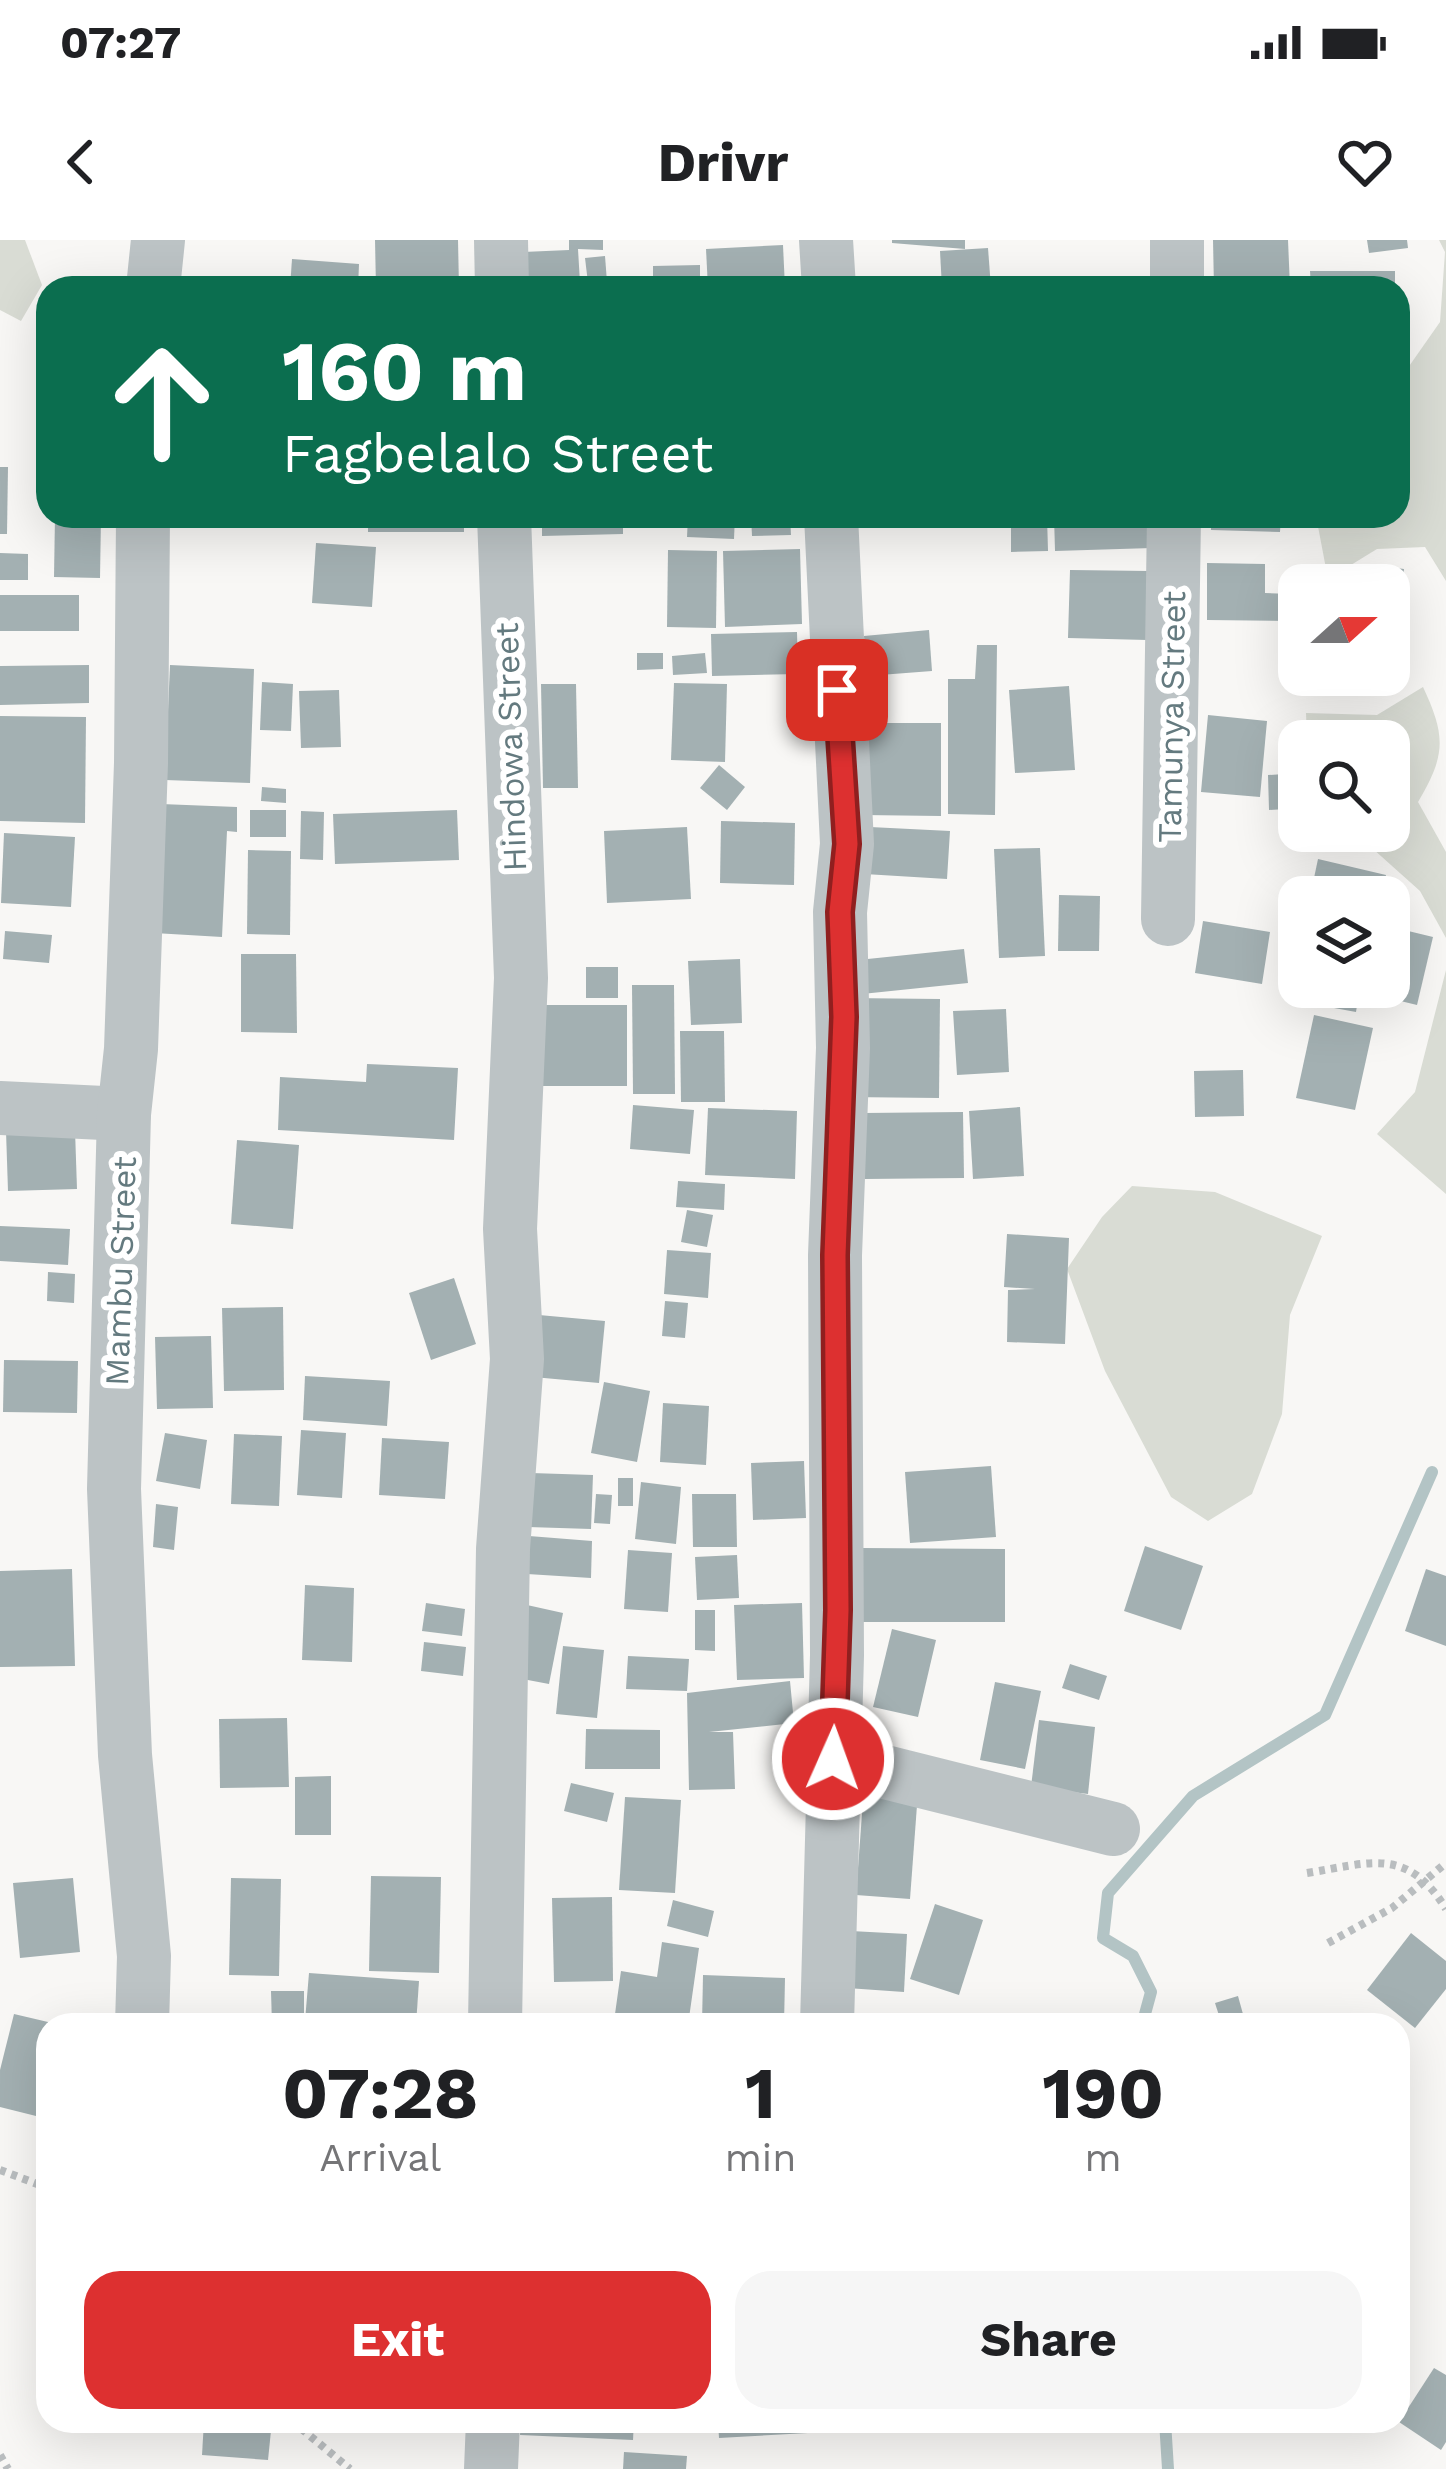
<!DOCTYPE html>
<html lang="en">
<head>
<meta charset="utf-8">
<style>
  :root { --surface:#fff; --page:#f6f6f6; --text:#202124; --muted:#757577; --accent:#dd3030 }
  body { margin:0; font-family:"Work Sans",sans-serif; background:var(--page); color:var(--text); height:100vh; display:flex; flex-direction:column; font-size:45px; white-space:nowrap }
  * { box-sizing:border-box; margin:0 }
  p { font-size:39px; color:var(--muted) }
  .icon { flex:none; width:66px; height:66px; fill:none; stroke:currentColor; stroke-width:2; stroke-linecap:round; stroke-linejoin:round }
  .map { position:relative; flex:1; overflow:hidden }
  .drawer { position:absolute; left:36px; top:1773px; width:1374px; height:420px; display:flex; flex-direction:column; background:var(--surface); border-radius:36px; box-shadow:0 12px 48px #0002 }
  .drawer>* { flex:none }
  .banner { position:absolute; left:36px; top:36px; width:1374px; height:252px; border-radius:36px; box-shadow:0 12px 48px #0002; background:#0b6e4f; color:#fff; overflow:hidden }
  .needle { width:78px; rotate:69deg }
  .controls { position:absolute; left:1278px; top:324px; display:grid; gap:24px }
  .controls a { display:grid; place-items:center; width:132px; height:132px; border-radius:24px; background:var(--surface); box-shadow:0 12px 48px #0002; font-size:60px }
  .pin { position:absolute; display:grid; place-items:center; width:102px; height:102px; color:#fff; margin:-51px; border-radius:24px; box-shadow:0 6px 18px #0006 }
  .me { position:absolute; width:132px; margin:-66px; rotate:2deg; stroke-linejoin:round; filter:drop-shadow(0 0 9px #0008) }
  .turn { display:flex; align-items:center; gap:42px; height:252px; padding:0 48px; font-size:54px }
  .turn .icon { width:156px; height:156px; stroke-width:2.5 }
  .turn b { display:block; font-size:84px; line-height:102px }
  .eta { display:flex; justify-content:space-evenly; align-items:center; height:204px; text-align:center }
  .eta b { font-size:72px; font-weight:700; line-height:84px }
  .cta { display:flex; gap:24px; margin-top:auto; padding:24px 48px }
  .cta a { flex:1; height:138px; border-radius:36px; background:var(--accent); color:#fff; font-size:48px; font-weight:700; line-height:138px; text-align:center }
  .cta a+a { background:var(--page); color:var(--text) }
  .status { display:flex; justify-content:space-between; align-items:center; height:84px; padding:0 60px; background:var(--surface); direction:ltr }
  .status svg { height:33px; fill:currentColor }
  header { display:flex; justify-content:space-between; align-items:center; height:156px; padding:0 48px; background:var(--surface); font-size:54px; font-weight:700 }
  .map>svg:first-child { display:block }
</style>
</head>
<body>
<div class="status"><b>07:27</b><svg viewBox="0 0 49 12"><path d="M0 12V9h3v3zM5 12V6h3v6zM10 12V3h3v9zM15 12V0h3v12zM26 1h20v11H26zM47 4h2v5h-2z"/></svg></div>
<header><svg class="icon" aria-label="back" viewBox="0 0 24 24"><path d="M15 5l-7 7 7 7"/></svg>Drivr<svg class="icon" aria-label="heart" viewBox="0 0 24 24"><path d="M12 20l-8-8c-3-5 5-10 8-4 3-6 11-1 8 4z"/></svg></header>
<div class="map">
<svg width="1446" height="2229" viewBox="0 0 1446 2229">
  <rect width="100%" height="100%" fill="#f8f7f5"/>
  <g fill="#d9dcd4">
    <path d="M0 0H25L42 45 21 81 0 70Z"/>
    <path d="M1439 0H1446V341L1425 307 1377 309 1328 339 1316 276H1398V142L1440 82 1445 12Z"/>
    <path d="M1423 447C1446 496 1446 515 1418 562L1446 612V698L1420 651 1353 591H1389V501H1307L1306 473 1377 475Z"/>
    <path d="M1446 730V954L1377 894 1415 852Z"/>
    <path d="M1132 946 1215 952 1322 996 1290 1075 1282 1174 1252 1254 1208 1281 1171 1257 1105 1131 1067 1029 1102 977Z"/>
  </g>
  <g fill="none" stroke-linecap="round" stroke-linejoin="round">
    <g stroke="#b3c4c5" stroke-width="12">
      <path d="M1142 1785 1151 1752 1133 1716 1103 1698 1108 1653 1193 1556 1325 1475 1432 1232"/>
      <path d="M1165 2181 1168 2229"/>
    </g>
  </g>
  <g fill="#a3b0b2">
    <path d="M375 0H458L459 48H376Z"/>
    <path d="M569 0H603V10L578 9 580 43 525 45 523 12 569 10Z"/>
    <path d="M892 0H965V9L892 3Z"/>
    <path d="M1213 0H1288L1290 48H1214Z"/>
    <path d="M1367 0H1407L1408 8 1369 13Z"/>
    <path d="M783 5 785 48H708L706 9Z"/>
    <path d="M988 8 991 48H942L940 11Z"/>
    <path d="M605 16 607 42 588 43 585 18Z"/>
    <path d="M292 19 359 24 358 48H290Z"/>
    <path d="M700 25V48H653V26Z"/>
    <path d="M1310 31H1395V48H1311Z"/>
    <path d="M0 227H8L7 294H0Z"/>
    <path d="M55 276H101L100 338 54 337Z"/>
    <rect x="368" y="276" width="96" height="16"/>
    <path d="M542 276H623V294L542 296Z"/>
    <path d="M688 276H735L734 299 687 297Z"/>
    <path d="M751 276H790L791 295 752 296Z"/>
    <path d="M1011 276H1047L1048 311 1011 312Z"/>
    <path d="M1054 276H1151L1152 308 1055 311Z"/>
    <path d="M1211 276H1281L1280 292 1211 290Z"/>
    <path d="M316 303 376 307 372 367 312 363Z"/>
    <path d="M800 309 802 384 725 387 723 311Z"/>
    <path d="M668 310 717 311 716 388 667 387Z"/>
    <path d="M0 313 28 314V340H0Z"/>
    <path d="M1207 323 1265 324V353L1292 354 1291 381 1207 380Z"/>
    <path d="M1363 324 1404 329 1400 368 1389 367V345H1361Z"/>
    <path d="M1070 330 1149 331 1147 400 1068 398Z"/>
    <rect x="0" y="355" width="79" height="36"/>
    <path d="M929 390 932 431 867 436 864 396Z"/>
    <path d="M797 392 798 434 712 436 711 394Z"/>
    <path d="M977 405H997L995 575 948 574V439H975Z"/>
    <path d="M637 413H663V429L637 430Z"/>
    <path d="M705 413 707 433 673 435 672 416Z"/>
    <path d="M89 425V463L0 465V426Z"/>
    <path d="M170 425 254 429 250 543 165 540Z"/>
    <path d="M262 442 293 444 291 491 260 490Z"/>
    <path d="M674 443 727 444 725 522 671 520Z"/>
    <path d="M541 444H576L578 548H543Z"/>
    <path d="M1069 446 1075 530 1015 533 1009 450Z"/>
    <path d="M339 450 341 507 301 508 299 451Z"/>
    <path d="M1208 475 1267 481 1260 557 1201 552Z"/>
    <path d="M0 476 86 477 85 583 0 581Z"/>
    <path d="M863 483H941V576L863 575Z"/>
    <path d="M719 525 745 547 727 570 700 548Z"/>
    <path d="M1284 534 1286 569 1269 570 1268 535Z"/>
    <path d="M262 547 286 549V563L261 561Z"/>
    <path d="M161 564 237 567V592L227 591 222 697 154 693Z"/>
    <rect x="250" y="570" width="36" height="27"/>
    <path d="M457 570 459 620 335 624 333 574Z"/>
    <path d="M301 571 324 572 323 620 300 619Z"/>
    <path d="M721 581 795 583 794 645 720 643Z"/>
    <path d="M850 586 950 591 947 639 848 633Z"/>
    <path d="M687 587 691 659 607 663 604 591Z"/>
    <path d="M4 593 75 597 71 667 1 663Z"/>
    <path d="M1040 608 1045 716 999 718 994 609Z"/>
    <path d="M248 610 291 611 290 695 247 694Z"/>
    <path d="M1318 619 1386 635 1382 657H1310Z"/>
    <path d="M1059 655 1100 656 1099 711H1058Z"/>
    <path d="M1203 681 1270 692 1262 744 1195 733Z"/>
    <path d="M1400 689 1433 697 1417 765 1384 757Z"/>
    <path d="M5 691 52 695 49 723 3 719Z"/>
    <path d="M964 709 968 743 862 754 858 720Z"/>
    <path d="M241 714H296L297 793 241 792Z"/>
    <path d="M740 719 742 783 691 785 688 721Z"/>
    <path d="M1297 721 1299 747H1360L1356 772 1290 760Z"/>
    <rect x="586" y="727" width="32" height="31"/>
    <path d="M632 745H674L675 854H633Z"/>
    <path d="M848 758 940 759 939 858 847 857Z"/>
    <rect x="541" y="765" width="86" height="81"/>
    <path d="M1006 769 1009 832 957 835 953 771Z"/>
    <path d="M1314 775 1373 788 1355 870 1296 858Z"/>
    <path d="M680 791H724L725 862H681Z"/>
    <path d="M367 824 458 828 454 900 278 890 280 837 366 842Z"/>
    <path d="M1243 830 1244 876 1195 877 1194 831Z"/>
    <path d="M633 865 694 870 690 914 630 909Z"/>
    <path d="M1020 867 1024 936 973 939 969 871Z"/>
    <path d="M708 868 797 871 795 939 705 935Z"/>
    <path d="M963 872 964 938 865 939 864 873Z"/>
    <path d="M75 890 77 949 8 951 6 891Z"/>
    <path d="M237 900 299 905 293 989 231 984Z"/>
    <path d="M678 941 725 944 724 970 676 967Z"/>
    <path d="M687 970 713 975 707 1007 681 1002Z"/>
    <path d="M0 986 70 989 68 1025 0 1021Z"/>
    <path d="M1007 994 1069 998 1065 1104 1007 1102 1008 1050 1035 1049 1004 1047Z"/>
    <path d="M667 1010 711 1013 708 1058 664 1054Z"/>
    <path d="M48 1032 75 1034 74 1063 47 1061Z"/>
    <path d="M454 1038 476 1104 431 1120 409 1053Z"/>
    <path d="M665 1061 688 1063 685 1098 662 1096Z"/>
    <path d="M283 1067 284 1150 224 1151 222 1068Z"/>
    <path d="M528 1074 605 1081 599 1143 522 1136Z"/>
    <path d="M211 1096 213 1168 157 1169 155 1097Z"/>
    <path d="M4 1120 78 1121 77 1173 3 1172Z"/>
    <path d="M305 1136 390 1141 387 1186 303 1180Z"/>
    <path d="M604 1142 650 1151 637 1222 591 1213Z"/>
    <path d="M663 1163 709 1166 706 1225 660 1222Z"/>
    <path d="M301 1190 346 1193 342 1258 297 1255Z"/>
    <path d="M165 1193 207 1200 200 1249 156 1241Z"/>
    <path d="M234 1194 282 1196 279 1266 231 1264Z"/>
    <path d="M382 1198 449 1202 445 1259 379 1255Z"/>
    <path d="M804 1221 806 1278 753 1280 751 1223Z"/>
    <path d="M991 1226 996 1297 910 1303 905 1232Z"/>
    <path d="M531 1233 593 1235 591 1289 528 1287Z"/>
    <rect x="618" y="1238" width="15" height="28"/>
    <path d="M641 1242 681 1247 676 1304 635 1299Z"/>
    <path d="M596 1254 612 1255 610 1284 594 1283Z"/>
    <path d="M692 1254H736L737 1307H693Z"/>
    <path d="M156 1264 178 1267 174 1310 153 1307Z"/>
    <path d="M529 1296 592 1301 591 1338 527 1334Z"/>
    <path d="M1145 1306 1203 1326 1181 1390 1124 1371Z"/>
    <path d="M862 1308 1005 1309V1382H863Z"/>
    <path d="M628 1310 672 1313 668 1372 624 1369Z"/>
    <path d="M737 1315 739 1358 697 1360 695 1317Z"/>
    <path d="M72 1329 75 1426 0 1427V1331Z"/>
    <path d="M1426 1329 1446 1336V1406L1405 1391Z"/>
    <path d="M305 1345 354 1348 352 1422 302 1420Z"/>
    <path d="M426 1363 465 1369 462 1396 422 1391Z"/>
    <path d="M802 1363 804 1438 737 1440 734 1365Z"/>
    <path d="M527 1365 563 1373 549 1444 512 1437Z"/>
    <path d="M695 1370H715V1411L695 1410Z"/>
    <path d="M892 1389 936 1400 918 1477 873 1467Z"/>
    <path d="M424 1402 466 1407 463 1436 421 1431Z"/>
    <path d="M563 1406 604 1410 597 1478 556 1474Z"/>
    <path d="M628 1416 689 1419 687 1451 626 1449Z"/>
    <path d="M1070 1424 1107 1436 1099 1460 1062 1448Z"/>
    <path d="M790 1441 794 1483 709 1492H733L735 1549 689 1550 687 1453Z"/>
    <path d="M995 1442 1041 1451 1025 1529 980 1520Z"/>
    <path d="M287 1478 289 1547 220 1548 219 1479Z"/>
    <path d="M1039 1480 1095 1487 1088 1554 1031 1547Z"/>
    <path d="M586 1489 660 1490V1529H585Z"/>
    <path d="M331 1536V1595H295V1537Z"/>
    <path d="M571 1543 614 1553 607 1582 564 1571Z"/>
    <path d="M864 1547 918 1552 910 1659 856 1655Z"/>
    <path d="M625 1557 681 1560 675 1653 619 1650Z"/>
    <path d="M371 1636 441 1637 439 1733 369 1731Z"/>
    <path d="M73 1638 80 1712 20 1718 13 1643Z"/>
    <path d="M231 1638 281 1639 279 1736 229 1735Z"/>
    <path d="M612 1657 613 1741 554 1742 552 1658Z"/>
    <path d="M673 1660 714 1671 708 1697 667 1686Z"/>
    <path d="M935 1664 983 1680 959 1755 910 1739Z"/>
    <path d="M851 1691 907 1694 904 1752 847 1748Z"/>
    <path d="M1411 1693 1446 1721V1749L1415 1788 1367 1750Z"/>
    <path d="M662 1702 699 1708 688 1785 615 1774 621 1731 657 1737Z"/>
    <path d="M309 1733 419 1741 416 1785 305 1781Z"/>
    <path d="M703 1735 785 1738 784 1785H702Z"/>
    <path d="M271 1751H304V1785H272Z"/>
    <path d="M1238 1756 1246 1785H1222L1215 1763Z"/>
    <path d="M14 1774 48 1782V1879L0 1867V1830Z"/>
    <path d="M1434 2128 1446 2135V2202L1441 2210 1399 2182Z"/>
    <path d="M204 2181H272L268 2220 202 2215Z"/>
    <path d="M521 2181H634L633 2200 520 2195Z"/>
    <path d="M718 2181H807L808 2193 719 2198Z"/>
    <path d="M624 2212 687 2216 686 2229H623Z"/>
  </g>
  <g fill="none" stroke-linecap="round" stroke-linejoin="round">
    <g stroke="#b9bdbf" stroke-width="8" stroke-dasharray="6 6" stroke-linecap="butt">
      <path d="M1307 1633C1370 1623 1407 1606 1446 1669"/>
      <path d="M1328 1703 1392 1668 1446 1623"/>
      <path d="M0 1930 48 1948"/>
      <path d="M292 2181 350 2229"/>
      <path d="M0 2215 8 2229"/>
    </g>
    <g stroke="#bcc3c5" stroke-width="54">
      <path d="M501 0 502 48"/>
      <path d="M826 0 829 48"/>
      <path d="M153 48 158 0"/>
      <path d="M1177 48V0"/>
      <path d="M1168 679 1174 276"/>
      <path d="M0 868 124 874"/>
      <path d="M833 1519 1113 1589"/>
      <path d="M142 1785 144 1716 125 1515 114 1249 124 874 131 809 141 523 143 276"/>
      <path d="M495 1785 503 1309 517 1119 510 989 521 738 504 276"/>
      <path d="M827 1785 837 1415 835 1015 843 808 840 672 847 604 831 276"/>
      <path d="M491 2229 493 2181"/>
    </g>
  </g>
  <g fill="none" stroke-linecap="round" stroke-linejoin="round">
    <g stroke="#901f1f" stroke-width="30">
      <path id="route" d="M833 1519 838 1370 835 1015 844 777 840 672 847 604 837 450"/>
    </g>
    <use href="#route" stroke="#dd3030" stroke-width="21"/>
  </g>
  <g text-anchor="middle" stroke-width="12" stroke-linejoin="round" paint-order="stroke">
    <g font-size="33" fill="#647a7f" stroke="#fff">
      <text transform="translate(1171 477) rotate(-89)" y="12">Tamunya Street</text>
      <text transform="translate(510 507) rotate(-92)" y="12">Hindowa Street</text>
      <text transform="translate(120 1031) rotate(-88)" y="12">Mambu Street</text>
    </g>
  </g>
</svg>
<div class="controls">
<a><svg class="needle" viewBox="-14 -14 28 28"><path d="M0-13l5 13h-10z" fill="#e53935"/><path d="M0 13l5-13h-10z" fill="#757577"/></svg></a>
<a><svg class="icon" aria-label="search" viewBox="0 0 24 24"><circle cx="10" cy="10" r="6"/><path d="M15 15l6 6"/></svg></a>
<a><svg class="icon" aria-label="layers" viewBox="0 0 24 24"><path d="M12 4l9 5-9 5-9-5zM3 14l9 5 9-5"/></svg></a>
</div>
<div class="pin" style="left:837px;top:450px;background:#d93025"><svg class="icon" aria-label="arrive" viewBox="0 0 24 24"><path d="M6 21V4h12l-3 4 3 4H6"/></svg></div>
<svg class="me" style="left:833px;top:1519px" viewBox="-20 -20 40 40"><circle r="17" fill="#dd3030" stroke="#fff" stroke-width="3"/><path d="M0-11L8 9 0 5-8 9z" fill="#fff"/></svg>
<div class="banner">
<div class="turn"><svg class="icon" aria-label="ahead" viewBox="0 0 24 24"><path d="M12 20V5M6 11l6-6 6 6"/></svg><div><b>160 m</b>Fagbelalo Street</div></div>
</div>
<section class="drawer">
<div class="eta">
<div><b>07:28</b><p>Arrival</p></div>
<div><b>1</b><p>min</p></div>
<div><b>190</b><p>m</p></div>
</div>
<div class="cta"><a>Exit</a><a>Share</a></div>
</section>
</div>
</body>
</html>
